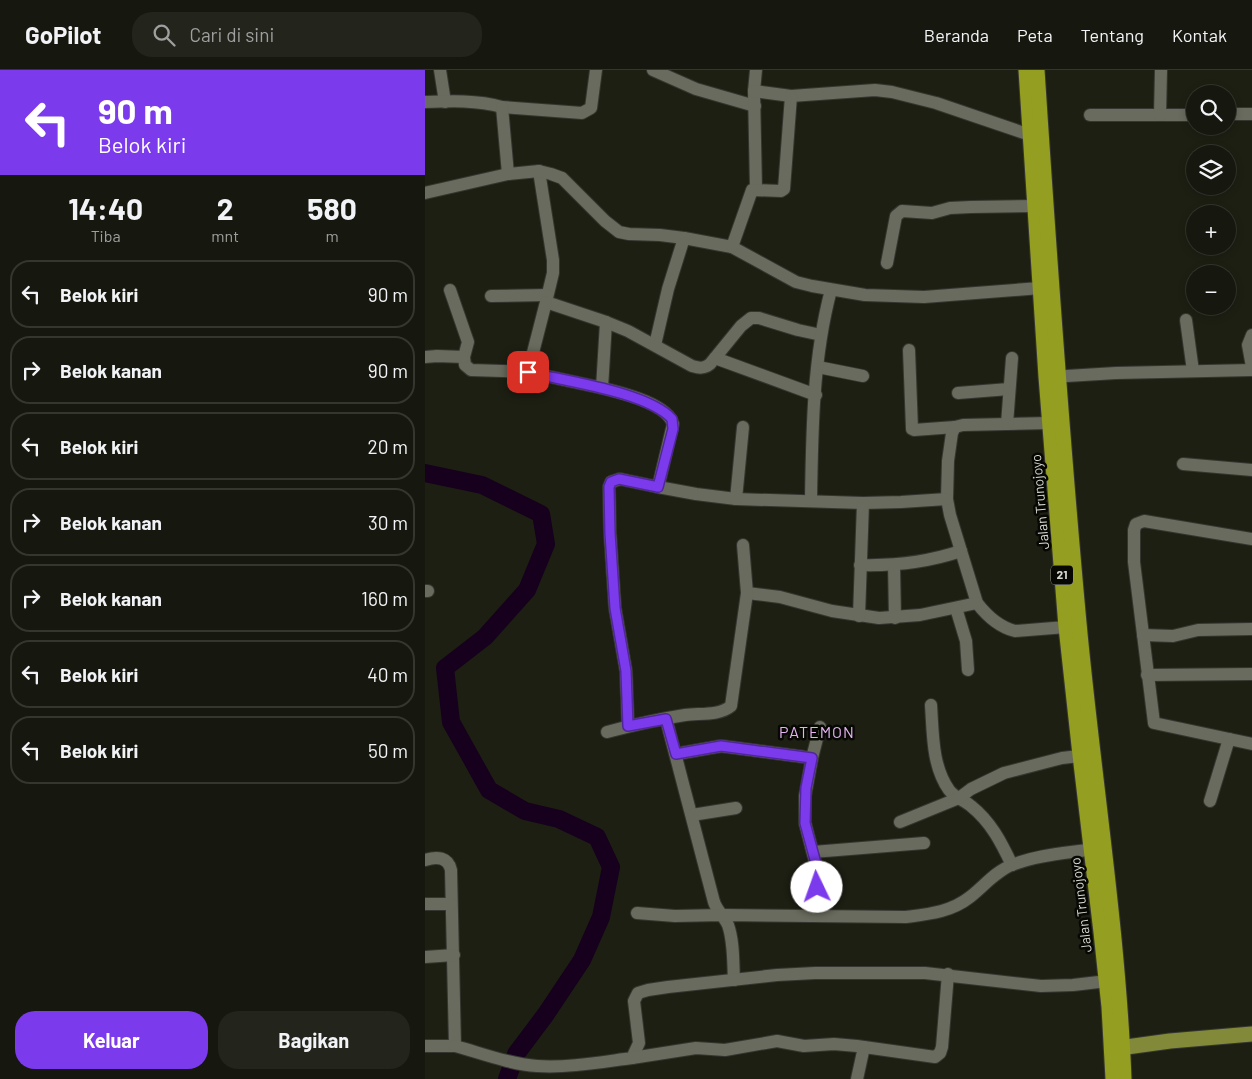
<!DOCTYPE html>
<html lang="id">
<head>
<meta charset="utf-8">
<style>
  :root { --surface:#16170e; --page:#23241c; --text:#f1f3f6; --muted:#9e9f9e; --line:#35362e; --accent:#7c3aed }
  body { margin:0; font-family:Barlow,sans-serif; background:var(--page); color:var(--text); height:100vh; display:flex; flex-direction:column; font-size:19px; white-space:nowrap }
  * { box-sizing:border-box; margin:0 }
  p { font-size:16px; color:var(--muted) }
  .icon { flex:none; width:28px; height:28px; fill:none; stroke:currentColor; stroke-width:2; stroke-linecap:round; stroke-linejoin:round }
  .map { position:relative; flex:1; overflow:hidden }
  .side { display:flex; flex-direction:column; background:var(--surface); width:425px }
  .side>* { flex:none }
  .hud { background:#7c3aed; color:#fff; overflow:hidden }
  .tools { position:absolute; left:761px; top:15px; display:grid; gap:10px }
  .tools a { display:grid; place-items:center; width:50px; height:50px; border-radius:50%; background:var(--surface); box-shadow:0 2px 8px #0003,0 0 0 1px var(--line); font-size:25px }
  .pin { position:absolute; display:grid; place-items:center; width:42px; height:42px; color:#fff; margin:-21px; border-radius:10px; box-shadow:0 2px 8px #0006 }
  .me { position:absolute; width:55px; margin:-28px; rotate:357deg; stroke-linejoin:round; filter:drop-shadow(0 0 4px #0008) }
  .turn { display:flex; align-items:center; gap:18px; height:105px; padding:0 15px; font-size:22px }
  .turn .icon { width:65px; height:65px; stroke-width:2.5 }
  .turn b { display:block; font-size:35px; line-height:42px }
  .eta { display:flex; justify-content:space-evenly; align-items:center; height:85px; text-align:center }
  .eta b { font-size:30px; font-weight:700; line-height:35px }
  .button { display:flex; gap:10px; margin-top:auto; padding:10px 15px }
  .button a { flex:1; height:58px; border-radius:20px; background:var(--accent); color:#fff; font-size:20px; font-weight:700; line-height:58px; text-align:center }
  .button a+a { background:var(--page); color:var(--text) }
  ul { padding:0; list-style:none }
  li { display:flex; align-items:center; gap:15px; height:68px; margin:0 10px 8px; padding:0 5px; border:2px solid var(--line); border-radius:20px }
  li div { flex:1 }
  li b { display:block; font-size:19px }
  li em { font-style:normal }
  header { display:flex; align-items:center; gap:30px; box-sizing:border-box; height:70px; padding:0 25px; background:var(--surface); border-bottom:1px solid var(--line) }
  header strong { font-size:24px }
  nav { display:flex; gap:28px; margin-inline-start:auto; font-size:18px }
  .search { width:350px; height:45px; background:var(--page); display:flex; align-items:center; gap:12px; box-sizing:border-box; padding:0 18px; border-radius:20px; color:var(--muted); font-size:19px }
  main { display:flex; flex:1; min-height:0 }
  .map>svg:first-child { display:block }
</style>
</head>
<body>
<header>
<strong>GoPilot</strong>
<div class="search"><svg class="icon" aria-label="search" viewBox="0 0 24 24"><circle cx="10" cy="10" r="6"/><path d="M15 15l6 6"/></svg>Cari di sini</div>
<nav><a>Beranda</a><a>Peta</a><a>Tentang</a><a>Kontak</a></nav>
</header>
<main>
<section class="side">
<div class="hud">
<div class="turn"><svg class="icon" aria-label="left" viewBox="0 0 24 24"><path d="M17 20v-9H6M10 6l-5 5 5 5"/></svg><div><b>90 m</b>Belok kiri</div></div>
</div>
<div class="eta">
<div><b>14:40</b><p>Tiba</p></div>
<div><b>2</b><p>mnt</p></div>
<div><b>580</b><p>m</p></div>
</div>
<ul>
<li><svg class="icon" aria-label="left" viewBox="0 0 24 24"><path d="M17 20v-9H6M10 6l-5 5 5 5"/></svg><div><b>Belok kiri</b></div><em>90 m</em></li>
<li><svg class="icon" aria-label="right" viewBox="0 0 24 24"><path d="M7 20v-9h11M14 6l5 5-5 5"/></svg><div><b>Belok kanan</b></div><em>90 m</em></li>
<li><svg class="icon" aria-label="left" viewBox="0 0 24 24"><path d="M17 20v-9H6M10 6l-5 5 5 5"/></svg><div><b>Belok kiri</b></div><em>20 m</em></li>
<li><svg class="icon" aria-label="right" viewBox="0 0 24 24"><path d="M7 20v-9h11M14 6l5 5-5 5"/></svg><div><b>Belok kanan</b></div><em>30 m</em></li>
<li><svg class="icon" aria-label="right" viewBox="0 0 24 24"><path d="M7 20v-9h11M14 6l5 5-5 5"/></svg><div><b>Belok kanan</b></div><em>160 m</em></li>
<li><svg class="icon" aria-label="left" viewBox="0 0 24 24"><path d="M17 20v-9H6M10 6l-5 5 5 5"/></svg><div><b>Belok kiri</b></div><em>40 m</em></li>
<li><svg class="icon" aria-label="left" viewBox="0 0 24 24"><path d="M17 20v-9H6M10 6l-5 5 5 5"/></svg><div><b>Belok kiri</b></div><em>50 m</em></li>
</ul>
<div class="button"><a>Keluar</a><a>Bagikan</a></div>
</section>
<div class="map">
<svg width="827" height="1009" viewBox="0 0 827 1009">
  <rect width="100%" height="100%" fill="#1d1f13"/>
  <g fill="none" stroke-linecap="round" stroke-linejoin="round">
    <path stroke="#16001d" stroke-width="18" d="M0 403 57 415 116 444 121 474 102 520 60 567 20 598 26 652 64 720 100 741 134 749 172 767 186 797 176 847 157 890 121 944 91 984 82 1009"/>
    <g stroke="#353630" stroke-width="14">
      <g id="minor">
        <path d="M15 0 20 32"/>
        <path d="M228 0 271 19 330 36"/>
        <path d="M331 0 329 21 331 119"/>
        <path d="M329 21 366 26 450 20 467 22 511 33 605 65"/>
        <path d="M0 32C26 31 52 30 77 37L157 43 166 38 171 0"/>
        <path d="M77 37 83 104"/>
        <path d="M802 44H827"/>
        <path d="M665 45H770"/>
        <path d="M735 45 736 0"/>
        <path d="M114 101 128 190V203L121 232 181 252 203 261 267 296C274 298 279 299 285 294L316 256 326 248H334L373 260 396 265"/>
        <path d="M0 123 83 104 114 101 126 104 137 108 180 151 194 162 204 164 235 165 259 168 307 177 371 212 387 216 440 225 499 227 615 218"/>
        <path d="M307 177 327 120 356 121 359 119 366 26"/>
        <path d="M462 193 471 146 477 141 507 143 525 138 546 137 610 136"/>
        <path d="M25 220 43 272 39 287 40 295 46 300 103 302 177 318 181 252"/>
        <path d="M66 226 122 225"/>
        <path d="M761 250 768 301"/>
        <path d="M827 265 823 275 827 297"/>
        <path d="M230 275 243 219 259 168"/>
        <path d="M484 280 487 359 489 360 530 357"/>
        <path d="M0 287 12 286 39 287"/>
        <path d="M290 288 391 325"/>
        <path d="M393 297 438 306"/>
        <path d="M103 302 121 232"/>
        <path d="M625 307 691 303 827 300"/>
        <path d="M177 318C196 323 242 333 248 354L233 417 195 409 186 412 184 417 185 463 190 538 201 601 203 656"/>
        <path d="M533 323 584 319"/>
        <path d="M625 353 538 355 530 357 527 363 523 391 522 429 525 445 552 533C562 546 574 557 590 561L641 557"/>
        <path d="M582 354 587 288"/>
        <path d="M758 394 827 400"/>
        <path d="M233 417 271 424 311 429 438 433 476 432 522 429"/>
        <path d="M311 429 318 357"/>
        <path d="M386 430C387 361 388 287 406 220"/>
        <path d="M827 469 719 451 711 454 709 460V492L729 653 827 674"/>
        <path d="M435 495C470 496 503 492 536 481"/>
        <path d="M469 495 470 548"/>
        <path d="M0 521H3"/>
        <path d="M322 523 355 527 407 541 454 548 495 545 552 533"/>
        <path d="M531 538 541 571 543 600"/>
        <path d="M434 546 438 433"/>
        <path d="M718 565 748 566 773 560 827 559"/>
        <path d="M722 605 827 604"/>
        <path d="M506 635C508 664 507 696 524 720 530 728 539 730 546 736 566 752 576 772 587 795"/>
        <path d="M241 649 289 832C292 841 299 846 303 855 309 872 308 893 309 910"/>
        <path d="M182 662C208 655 234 649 260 645 275 643 294 646 306 636L322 523 318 475"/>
        <path d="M251 684 296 676 387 688"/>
        <path d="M785 731 804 669"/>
        <path d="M267 745 311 738"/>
        <path d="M475 752 534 728 546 719 579 703 637 688 663 685"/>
        <path d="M388 782 499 773"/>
        <path d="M0 790C12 786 23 787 26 800L30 976H0"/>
        <path d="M0 834H26"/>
        <path d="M212 843 250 846 297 845 481 847C504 844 526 842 545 827 559 816 571 801 587 795 614 784 646 783 674 778"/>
        <path d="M391 846 393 803 380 753V726L387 688 395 657"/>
        <path d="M0 887 29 885"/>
        <path d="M30 976C56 983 84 994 112 996 143 998 176 992 207 988L214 973 209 931 213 923 223 920 243 917 352 905 390 903H500L616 916 648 915 691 910"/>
        <path d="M207 988 271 978 300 980 352 971 379 976 409 974 432 976 510 987 515 983 517 977 523 904"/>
        <path d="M432 1009 439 977"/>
      </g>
    </g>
    <g stroke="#353630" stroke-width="17">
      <path id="major" d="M687 979 745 971 827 964"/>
    </g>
    <g stroke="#353630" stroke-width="17">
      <g id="highway">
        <path d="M601 0 621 307 641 557 655 685 676 862 684 937 688 1009"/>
        <path d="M612 0C624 184 637 369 654 553 668 705 693 856 699 1009"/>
      </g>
    </g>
    <use href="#minor" stroke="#686b5d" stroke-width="12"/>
    <use href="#major" stroke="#828a39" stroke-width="15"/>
    <use href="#highway" stroke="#949e21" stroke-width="15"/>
  </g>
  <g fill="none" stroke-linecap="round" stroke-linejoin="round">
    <g stroke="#51269a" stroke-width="12">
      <path id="route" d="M103 302C139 311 223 322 247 349L248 359 233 417 194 409 186 412 184 417 185 463 190 538 201 601 203 656 241 649 251 684 296 676 387 688 381 718 380 753 392 797V817"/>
    </g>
    <use href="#route" stroke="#7c3aed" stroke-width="9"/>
  </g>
  <g text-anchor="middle" stroke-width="5" stroke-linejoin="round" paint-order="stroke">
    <rect fill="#070804" stroke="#999a94" stroke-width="1" x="626" y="495.5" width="22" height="19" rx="4"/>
    <g font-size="12" font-weight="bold" fill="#d8d9d1">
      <text x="637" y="509">21</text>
    </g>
    <g font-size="14" fill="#d8d9d1" stroke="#070804">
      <text transform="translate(615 432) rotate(-95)" y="5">Jalan Trunojoyo</text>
      <text transform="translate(656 835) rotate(-97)" y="5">Jalan Trunojoyo</text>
    </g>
    <g font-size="16" letter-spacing="1" fill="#e5b3f2" stroke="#070804">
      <text x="392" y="668">PATEMON</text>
    </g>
  </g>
</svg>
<div class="tools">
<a><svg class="icon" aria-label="search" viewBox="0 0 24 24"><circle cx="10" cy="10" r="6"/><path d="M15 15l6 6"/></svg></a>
<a><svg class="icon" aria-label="layers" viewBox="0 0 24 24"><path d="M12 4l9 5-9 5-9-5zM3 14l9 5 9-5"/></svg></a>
<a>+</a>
<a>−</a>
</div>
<div class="pin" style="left:103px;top:302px;background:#d93025"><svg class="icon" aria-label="arrive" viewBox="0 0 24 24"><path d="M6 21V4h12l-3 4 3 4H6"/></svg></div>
<svg class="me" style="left:392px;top:817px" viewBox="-20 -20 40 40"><circle r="19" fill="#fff"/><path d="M0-13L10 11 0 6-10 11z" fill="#7c3aed"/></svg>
</div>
</main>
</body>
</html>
